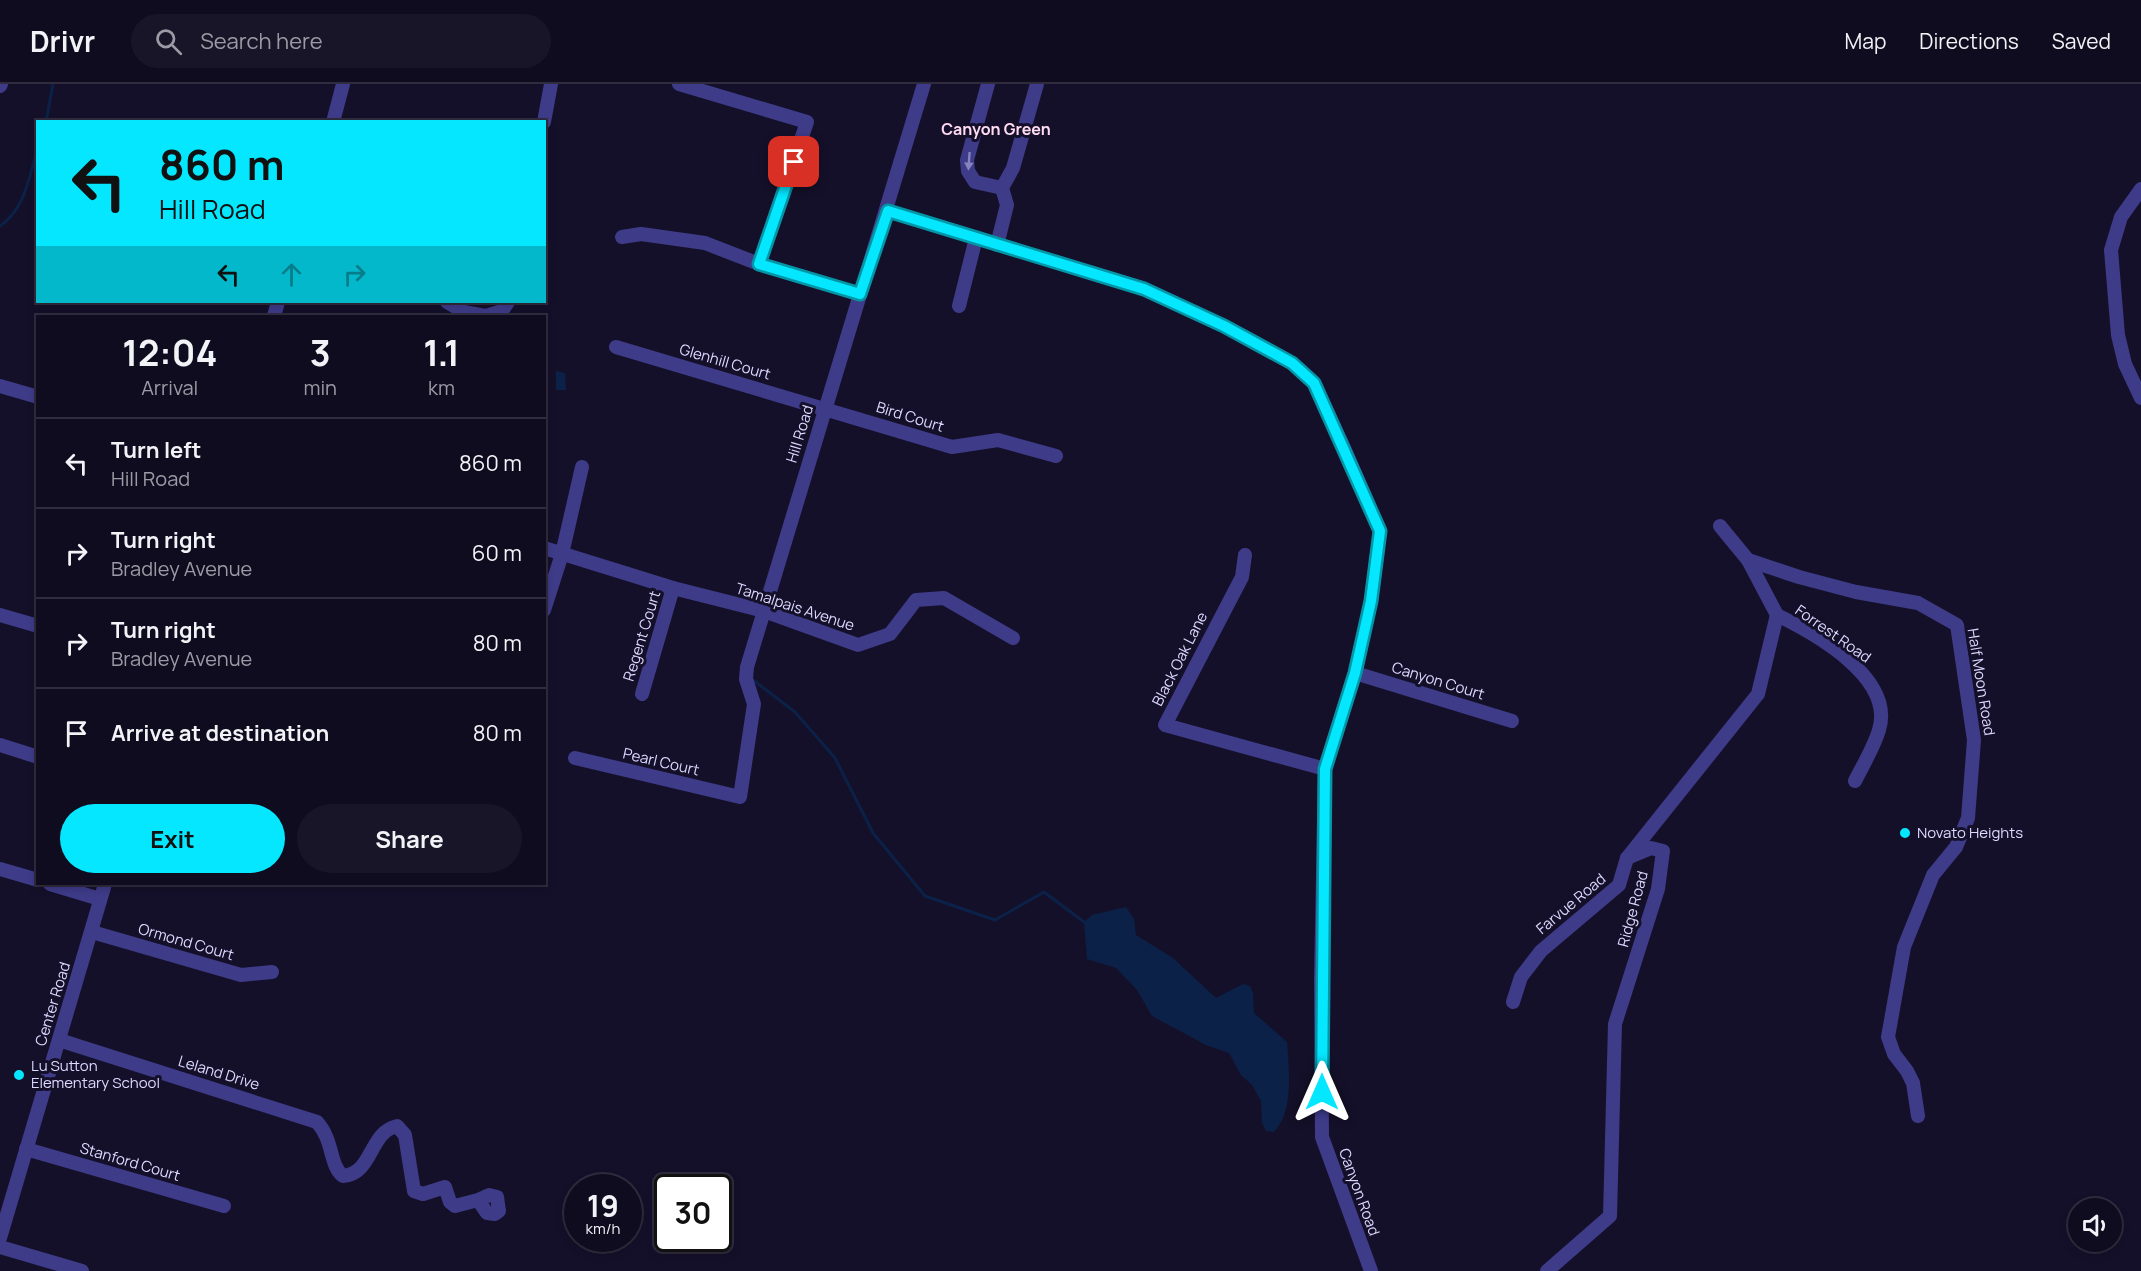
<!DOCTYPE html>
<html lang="en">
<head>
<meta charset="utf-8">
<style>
  :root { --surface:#100c20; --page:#191529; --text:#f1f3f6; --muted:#9c9ba5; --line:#302c3e; --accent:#05e7ff }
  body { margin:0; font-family:Manrope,sans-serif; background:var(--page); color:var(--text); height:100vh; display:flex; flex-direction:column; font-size:22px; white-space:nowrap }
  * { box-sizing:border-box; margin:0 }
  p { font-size:20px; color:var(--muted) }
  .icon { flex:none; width:33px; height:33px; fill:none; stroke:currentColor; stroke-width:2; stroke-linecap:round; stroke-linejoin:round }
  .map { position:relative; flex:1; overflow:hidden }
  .details { position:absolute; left:36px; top:231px; width:510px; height:570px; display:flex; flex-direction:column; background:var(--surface); border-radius:0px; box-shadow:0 3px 9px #0003,0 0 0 2px var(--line) }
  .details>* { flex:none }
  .guide { position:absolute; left:36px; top:36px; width:510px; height:183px; border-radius:0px; box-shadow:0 3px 9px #0003,0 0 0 2px var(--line); background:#05e7ff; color:#111; overflow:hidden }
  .buttons { position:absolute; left:2068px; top:1114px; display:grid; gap:12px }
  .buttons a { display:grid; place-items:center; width:54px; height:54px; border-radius:50%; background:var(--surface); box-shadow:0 3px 9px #0003,0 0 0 2px var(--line); font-size:30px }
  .speed { position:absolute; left:564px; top:1090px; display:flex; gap:12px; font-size:30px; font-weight:700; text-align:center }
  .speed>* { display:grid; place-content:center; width:78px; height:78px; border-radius:50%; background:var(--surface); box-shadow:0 3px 9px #0003,0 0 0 2px var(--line); line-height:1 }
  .speed small { font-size:15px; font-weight:400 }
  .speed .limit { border:3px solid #111; border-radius:9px; background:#fff; color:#111 }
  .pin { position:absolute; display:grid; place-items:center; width:51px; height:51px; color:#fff; margin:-26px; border-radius:12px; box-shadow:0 3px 9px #0006 }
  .me { position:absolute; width:66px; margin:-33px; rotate:0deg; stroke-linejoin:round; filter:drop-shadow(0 0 4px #0008) }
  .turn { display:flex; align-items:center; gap:21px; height:126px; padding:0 24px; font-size:27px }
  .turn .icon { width:78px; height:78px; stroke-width:2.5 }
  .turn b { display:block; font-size:42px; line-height:51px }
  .lanes { display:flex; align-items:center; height:57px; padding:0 24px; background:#0003; justify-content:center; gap:30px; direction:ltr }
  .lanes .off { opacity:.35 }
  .eta { display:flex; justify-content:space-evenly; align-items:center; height:102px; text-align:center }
  .eta b { font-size:36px; font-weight:700; line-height:42px }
  .primary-button { display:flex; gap:12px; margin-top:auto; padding:12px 24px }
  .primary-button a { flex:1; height:69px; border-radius:36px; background:var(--accent); color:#111; font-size:24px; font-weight:700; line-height:69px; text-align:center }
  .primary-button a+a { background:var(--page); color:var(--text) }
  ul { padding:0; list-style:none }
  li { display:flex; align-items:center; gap:18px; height:90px; padding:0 24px; border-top:2px solid var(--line) }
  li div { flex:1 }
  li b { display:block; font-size:22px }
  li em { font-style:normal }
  header { display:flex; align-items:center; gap:36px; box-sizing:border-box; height:84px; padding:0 30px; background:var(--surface); border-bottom:2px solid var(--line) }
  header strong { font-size:28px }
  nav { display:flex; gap:33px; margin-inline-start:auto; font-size:21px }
  .search { width:420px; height:54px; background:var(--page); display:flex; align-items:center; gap:15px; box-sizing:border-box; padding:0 21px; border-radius:33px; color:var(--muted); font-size:22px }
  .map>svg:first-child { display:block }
</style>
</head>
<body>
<header>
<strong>Drivr</strong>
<div class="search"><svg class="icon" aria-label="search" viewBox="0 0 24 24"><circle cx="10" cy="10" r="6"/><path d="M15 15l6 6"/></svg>Search here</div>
<nav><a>Map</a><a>Directions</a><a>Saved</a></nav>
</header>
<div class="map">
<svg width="2141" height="1187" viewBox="0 0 2141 1187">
  <rect width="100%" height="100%" fill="#15102a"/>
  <g fill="#0b2148">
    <path d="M556 287 565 289 566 306H556Z"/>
    <path d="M1126 823 1134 835 1136 851 1173 874 1216 914 1243 900 1250 902 1253 909 1254 929 1287 958C1289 985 1294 1028 1274 1048L1266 1047 1262 1039 1261 1017 1252 1001 1241 991 1229 969 1206 961 1152 932 1137 906 1116 884 1087 875 1084 838 1092 831Z"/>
  </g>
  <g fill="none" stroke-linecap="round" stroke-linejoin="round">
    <g stroke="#0b2148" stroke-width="3">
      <path d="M46 38 53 0"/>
      <path d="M0 142C26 124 29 92 38 63"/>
      <path d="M753 596 795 628 835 674 873 749 925 812 995 836 1044 808 1084 838"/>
    </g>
    <g stroke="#3e3b89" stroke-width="14">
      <path d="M679 0 807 38 759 180"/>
      <path d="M988 0 967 76 968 87 975 98 1002 104 1013 84 1037 0"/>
      <path d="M0 2 1 0"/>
      <path d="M333 38 343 0"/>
      <path d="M544 38 551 0"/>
      <path d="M2141 105 2121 133 2111 166 2118 251 2125 280 2141 314"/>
      <path d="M888 127 1145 205 1224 242 1292 279 1314 299 1345 366 1380 447 1371 517 1355 589 1325 685 1321 895 1322 1053 1371 1187"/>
      <path d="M622 153 641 150 705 159 759 180 860 210"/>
      <path d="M997 161 1007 121 1002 104"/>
      <path d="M447 218 464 228 485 232"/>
      <path d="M959 222 976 154"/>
      <path d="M274 232 278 218"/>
      <path d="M486 232 502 227 508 218"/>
      <path d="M616 263 952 363 998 356 1056 372"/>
      <path d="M0 302 38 313"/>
      <path d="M544 464 673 504 764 527 858 561 890 550 916 516 944 514 1013 554"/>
      <path d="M1245 471 1242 493 1165 641 1325 685"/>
      <path d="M1748 476 1799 493 1856 508 1918 519 1957 541 1974 656 1968 734 1956 763 1933 791 1904 863 1888 953 1894 970 1907 987 1913 999 1918 1032"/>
      <path d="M544 526 562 470 582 383"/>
      <path d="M0 531 38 542"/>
      <path d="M1777 531C1816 550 1895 594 1879 646 1874 663 1863 681 1855 697"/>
      <path d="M1355 589 1512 637"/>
      <path d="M642 610 673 504"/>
      <path d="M0 661 38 673"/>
      <path d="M575 674 740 713 754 620 746 595 747 583 924 0"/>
      <path d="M0 785 38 796"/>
      <path d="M50 800 100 815"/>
      <path d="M92 848 241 891 272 888"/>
      <path d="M1513 918 1521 893 1541 867 1619 801 1627 774"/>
      <path d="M59 956 317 1038C334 1057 329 1081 343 1092 373 1090 369 1048 397 1042L405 1051 414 1107 423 1110 445 1103 450 1118 455 1122 478 1116 487 1129 495 1130 499 1127 497 1113 489 1111 478 1116"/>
      <path d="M26 1065 224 1122"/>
      <path d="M0 1154 105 800"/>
      <path d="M0 1163 82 1187"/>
      <path d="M1547 1187 1610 1132 1615 940 1658 805 1663 767 1651 764 1627 774 1758 610 1777 531 1748 476 1720 442"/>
    </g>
  </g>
  <defs><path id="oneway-solid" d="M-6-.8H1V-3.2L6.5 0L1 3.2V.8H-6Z" transform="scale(1.5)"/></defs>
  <use fill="#8682be" href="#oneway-solid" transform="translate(969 77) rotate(94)"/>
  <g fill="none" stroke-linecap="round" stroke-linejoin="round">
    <g stroke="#0396a6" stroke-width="15">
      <path id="route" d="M794 78 759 180 860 210 888 127 1144 205 1224 242 1292 279 1314 299 1380 447 1371 517 1355 589 1325 685 1322 1008"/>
    </g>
    <use href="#route" stroke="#05e7ff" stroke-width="10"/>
  </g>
  <g fill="#05e7ff" stroke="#15102a" stroke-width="2">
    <circle cx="1905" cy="749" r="6"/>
    <circle cx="19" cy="991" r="6"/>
  </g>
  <g text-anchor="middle" stroke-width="6" stroke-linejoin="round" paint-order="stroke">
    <g font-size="15" fill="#ddd9ff" stroke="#15102a">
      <text transform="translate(725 278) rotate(16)" y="5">Glenhill Court</text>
      <text transform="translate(910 333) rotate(17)" y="5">Bird Court</text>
      <text transform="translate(800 350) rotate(-73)" y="5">Hill Road</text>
      <text transform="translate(795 523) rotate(18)" y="5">Tamalpais Avenue</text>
      <text transform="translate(1833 550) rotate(35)" y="5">Forrest Road</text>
      <text transform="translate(642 552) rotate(-73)" y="5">Regent Court</text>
      <text transform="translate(1180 575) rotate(-63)" y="5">Black Oak Lane</text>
      <text transform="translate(1438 597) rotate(17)" y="5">Canyon Court</text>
      <text transform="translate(1981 598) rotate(81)" y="5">Half Moon Road</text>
      <text transform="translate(661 678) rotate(13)" y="5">Pearl Court</text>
      <text transform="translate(1571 820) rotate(-40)" y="5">Farvue Road</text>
      <text transform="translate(1633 825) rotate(-75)" y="5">Ridge Road</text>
      <text transform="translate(186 858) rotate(16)" y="5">Ormond Court</text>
      <text transform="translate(53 920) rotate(-73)" y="5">Center Road</text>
      <text transform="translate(219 989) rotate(17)" y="5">Leland Drive</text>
      <text transform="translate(130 1078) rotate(16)" y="5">Stanford Court</text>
      <text transform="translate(1359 1108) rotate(70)" y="5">Canyon Road</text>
    </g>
    <g font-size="15" fill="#ddd9ff" stroke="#15102a" text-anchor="start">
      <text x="1917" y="754">Novato Heights</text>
      <text x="31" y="987">Lu Sutton<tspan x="31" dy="17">Elementary School</tspan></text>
    </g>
    <g font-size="16" font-weight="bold" fill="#ffdbf2" stroke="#15102a">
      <text x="996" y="51">Canyon Green</text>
    </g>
  </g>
</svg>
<div class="buttons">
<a><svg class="icon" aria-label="sound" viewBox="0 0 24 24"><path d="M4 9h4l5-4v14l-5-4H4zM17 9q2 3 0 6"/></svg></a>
</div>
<div class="speed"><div>19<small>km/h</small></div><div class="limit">30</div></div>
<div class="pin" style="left:794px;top:78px;background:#d93025"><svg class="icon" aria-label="arrive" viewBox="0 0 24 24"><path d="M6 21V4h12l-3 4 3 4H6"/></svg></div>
<svg class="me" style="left:1322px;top:1008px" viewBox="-20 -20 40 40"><path d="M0-17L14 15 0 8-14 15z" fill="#05e7ff" stroke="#fff" stroke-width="4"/></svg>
<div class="guide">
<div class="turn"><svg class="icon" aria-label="left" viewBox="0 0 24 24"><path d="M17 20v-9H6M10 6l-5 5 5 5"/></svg><div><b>860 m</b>Hill Road</div></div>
<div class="lanes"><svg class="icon" aria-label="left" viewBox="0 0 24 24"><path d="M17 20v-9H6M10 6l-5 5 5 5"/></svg><svg class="icon off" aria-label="ahead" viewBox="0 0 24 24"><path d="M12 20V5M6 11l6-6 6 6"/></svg><svg class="icon off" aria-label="right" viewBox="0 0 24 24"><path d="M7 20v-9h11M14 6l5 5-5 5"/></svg></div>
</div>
<section class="details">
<div class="eta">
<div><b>12:04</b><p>Arrival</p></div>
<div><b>3</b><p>min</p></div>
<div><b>1.1</b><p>km</p></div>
</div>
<ul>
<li><svg class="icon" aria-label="left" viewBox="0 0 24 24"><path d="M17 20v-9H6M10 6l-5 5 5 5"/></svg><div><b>Turn left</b><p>Hill Road</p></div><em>860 m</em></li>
<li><svg class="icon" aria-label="right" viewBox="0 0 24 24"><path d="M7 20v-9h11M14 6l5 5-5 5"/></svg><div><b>Turn right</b><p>Bradley Avenue</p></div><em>60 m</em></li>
<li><svg class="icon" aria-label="right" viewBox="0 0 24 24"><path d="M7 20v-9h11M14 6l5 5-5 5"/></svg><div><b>Turn right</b><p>Bradley Avenue</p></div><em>80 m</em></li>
<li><svg class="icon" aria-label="arrive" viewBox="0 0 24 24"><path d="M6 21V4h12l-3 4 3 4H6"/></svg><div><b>Arrive at destination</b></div><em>80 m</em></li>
</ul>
<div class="primary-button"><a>Exit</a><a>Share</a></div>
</section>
</div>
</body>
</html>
